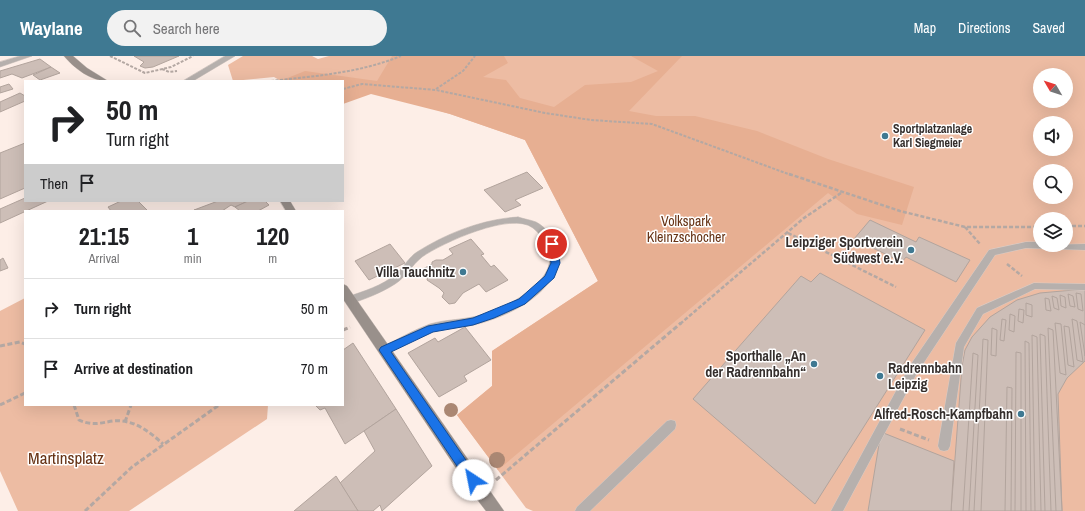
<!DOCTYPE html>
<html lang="en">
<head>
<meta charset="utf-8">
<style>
  :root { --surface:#fff; --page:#f2f2f2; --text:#202124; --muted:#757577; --line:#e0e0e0; --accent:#3f7992 }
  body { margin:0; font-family:"Archivo Narrow",sans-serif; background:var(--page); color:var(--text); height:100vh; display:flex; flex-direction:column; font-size:15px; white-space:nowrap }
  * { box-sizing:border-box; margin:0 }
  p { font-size:13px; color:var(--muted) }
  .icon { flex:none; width:22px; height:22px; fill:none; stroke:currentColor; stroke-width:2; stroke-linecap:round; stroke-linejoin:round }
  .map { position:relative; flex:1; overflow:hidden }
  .sheet { position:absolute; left:24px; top:154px; width:320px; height:196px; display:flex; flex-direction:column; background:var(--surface); border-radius:0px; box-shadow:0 4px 16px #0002 }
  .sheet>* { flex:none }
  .banner { position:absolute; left:24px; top:24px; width:320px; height:122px; border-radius:0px; box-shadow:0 4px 16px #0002; background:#fff; color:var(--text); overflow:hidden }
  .needle { width:26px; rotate:309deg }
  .buttons { position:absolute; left:1033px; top:12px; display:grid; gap:8px }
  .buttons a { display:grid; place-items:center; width:40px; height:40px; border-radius:50%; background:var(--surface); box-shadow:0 4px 16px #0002; font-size:20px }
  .pin { position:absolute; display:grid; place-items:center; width:34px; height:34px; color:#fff; margin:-17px; border:2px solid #fff; border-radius:50%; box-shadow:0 1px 4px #0007 }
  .me { position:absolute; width:44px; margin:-22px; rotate:326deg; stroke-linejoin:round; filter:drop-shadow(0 0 3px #0008) }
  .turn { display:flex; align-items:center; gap:14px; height:84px; padding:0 16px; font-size:18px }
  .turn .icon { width:52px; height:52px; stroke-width:2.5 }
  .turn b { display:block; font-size:28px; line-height:34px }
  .then { display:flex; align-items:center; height:38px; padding:0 16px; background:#0003; gap:8px; font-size:15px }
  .eta { display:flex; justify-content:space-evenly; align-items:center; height:68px; text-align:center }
  .eta b { font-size:24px; font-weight:700; line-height:28px }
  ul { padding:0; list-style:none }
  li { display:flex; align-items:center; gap:12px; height:60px; padding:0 16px; border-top:1px solid var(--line) }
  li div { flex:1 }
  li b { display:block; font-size:15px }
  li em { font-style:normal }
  header { display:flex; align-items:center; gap:24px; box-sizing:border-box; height:56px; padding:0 20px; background:var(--accent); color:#fff }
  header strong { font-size:19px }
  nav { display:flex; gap:22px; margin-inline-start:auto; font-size:14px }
  .search { width:280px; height:36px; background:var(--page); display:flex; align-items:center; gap:10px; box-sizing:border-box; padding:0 14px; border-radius:22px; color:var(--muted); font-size:15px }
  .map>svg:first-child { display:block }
</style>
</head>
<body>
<header>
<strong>Waylane</strong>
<div class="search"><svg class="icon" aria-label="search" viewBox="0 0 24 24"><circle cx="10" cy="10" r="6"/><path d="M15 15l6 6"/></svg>Search here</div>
<nav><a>Map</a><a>Directions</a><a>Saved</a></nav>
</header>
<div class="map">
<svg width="1085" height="455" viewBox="0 0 1085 455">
  <rect width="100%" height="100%" fill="#fdeee7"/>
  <g fill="#edbca3" fill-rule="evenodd">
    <path d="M243 0H312L318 3 329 0H1085V455H533L526 452 457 359 492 330V295L598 225 525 84 450 58 343 25H281L274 21 233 25 228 9ZM1040 19H1066V45H1040ZM1040 67H1066V93H1040ZM1040 115H1066V141H1040ZM1040 163H1066V189H1040Z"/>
    <path d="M25 242V349H268L267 363 129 455H18L0 415V255Z"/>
  </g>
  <path fill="#e7af92" d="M392 0H504L508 7 483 21 506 24 520 42 554 51 585 29 631 26 658 15 631 0H682L629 55 656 60H695L757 75 828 103 914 131 902 169 857 158 828 137 498 414 457 359 492 330V295L598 225 525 84 450 58 371 38 343 48V25H280L305 15 377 25Z"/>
  <g fill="#cdbeb7" stroke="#b2a49d">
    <path d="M134 0H179L153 11 145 12 140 10 144 6Z"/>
    <path d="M40 3 51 11 22 22 12 18 0 22V15Z"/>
    <path d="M51 11 60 17 40 24 33 19Z"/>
    <path d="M9 28 13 33 0 37V31Z"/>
    <path d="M20 37 25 40V45L0 56V46Z"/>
    <path d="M25 87V132L0 143V97Z"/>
    <path d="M527 116 543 132 515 144 521 149 505 156 484 134Z"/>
    <path d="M25 142V145H48L0 167V153Z"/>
    <path d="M121 145H138L148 155H111L108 151Z"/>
    <path d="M218 145H248L235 151 231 149 222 155 194 154Z"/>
    <path d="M248 145H265L269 149 258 155H240L235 151Z"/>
    <path d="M870 164 916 186 919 181 970 204 956 226 906 201 902 206 854 183Z"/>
    <path d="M471 183 484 198 481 199 491 211 494 209 508 224 486 236 479 228 463 237 455 247 449 248 442 241 444 237 439 232 427 224 428 219 423 213 432 208V206L436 204H443L453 198 449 193Z"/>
    <path d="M390 188 405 207 369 224 355 205Z"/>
    <path d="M3 202 8 212 0 215V204Z"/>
    <path d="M820 217 925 274 815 448 693 343 801 220 811 226Z"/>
    <path d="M1085 233V305L1067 322 1058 338 1062 455H951L962 310 965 294 972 281 990 261 1017 244 1040 237Z"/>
    <path d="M1076 237 1081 238 1083 255 1078 253Z"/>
    <path d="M1068 238 1073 240 1075 251 1070 250Z"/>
    <path d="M1060 239 1065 241 1066 252 1061 250Z"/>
    <path d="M1052 240 1057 242 1059 254 1054 252Z"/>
    <path d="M1045 242 1049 243 1051 255 1046 254Z"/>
    <path d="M1026 247 1032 249V261L1026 259Z"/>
    <path d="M1019 253 1024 254 1023 267 1018 265Z"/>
    <path d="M1010 258 1015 260 1014 276 1009 274Z"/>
    <path d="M1002 263 1006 264 1004 285 1000 284Z"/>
    <path d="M1072 263 1077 265 1083 306 1077 304Z"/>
    <path d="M1080 266 1085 269V300Z"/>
    <path d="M1055 267 1061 268 1066 319 1060 317Z"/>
    <path d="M1064 270 1069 271 1074 311 1068 309Z"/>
    <path d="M465 271 491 304 464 320 467 325 439 341 408 297 435 282 438 286Z"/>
    <path d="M992 272 997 274 996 300 991 299Z"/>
    <path d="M1048 272 1053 274 1062 455H1056Z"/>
    <path d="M1040 278 1045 280 1051 455H1045Z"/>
    <path d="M1032 279 1037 281 1041 455H1035Z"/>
    <path d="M983 283 988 284 981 455H974Z"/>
    <path d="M1025 285 1029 287 1031 455H1026Z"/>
    <path d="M353 287 396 353 345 388 325 352 320 354 315 349H343V294Z"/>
    <path d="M1016 296 1021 297V455H1015Z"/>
    <path d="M973 297 978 299 969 455H963Z"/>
    <path d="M1007 331 1012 332 1011 455H1005Z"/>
    <path d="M396 353 432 410 382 455 380 449 373 455H358L340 427 375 395 364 375Z"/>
    <path d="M881 376 954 405 951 455H868Z"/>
    <path d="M336 420 358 455H294Z"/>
  </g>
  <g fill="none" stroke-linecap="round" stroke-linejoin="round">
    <g stroke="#d9ccc6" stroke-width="1">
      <g id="lane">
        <path d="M518 161C524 163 531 164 536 166 546 171 556 184 557 195 563 236 507 261 474 269 461 272 447 272 434 275 418 279 403 290 387 297L384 298 381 297 379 294 381 291C397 284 413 274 430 268 447 263 464 264 481 259 518 248 580 212 533 172 512 155 442 187 422 201 412 209 406 221 395 228 381 237 365 243 350 248L347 247 345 244 347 241C364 235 382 230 396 218 404 211 409 201 417 196 447 177 483 163 518 161Z"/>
        <path d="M1026 186H1040V189L1085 188V194L1026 192 995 199 917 317 843 455H831L909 311 989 194Z"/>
        <path d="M1034 227 1085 228V234L1035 233 983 258 964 291 950 390 948 394 944 395 940 394 938 390 956 287 977 252Z"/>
        <path d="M671 364 675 365 676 369 675 373 590 455H575L577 451 667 365Z"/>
      </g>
    </g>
    <g stroke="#d9ccc6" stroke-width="1">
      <g id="street">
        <path d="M20 0H32L0 11V6Z"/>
        <path d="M225 0H235L193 25H183Z"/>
      </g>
    </g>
    <g stroke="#d9ccc6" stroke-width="1">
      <g id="secondary">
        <path d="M64 0H73L87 12 108 25C91 25 75 13 64 0Z"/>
        <path d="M280 145H290L296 155H286Z"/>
        <path d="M343 228 347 230 504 455H486L476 442 343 243Z"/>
      </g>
    </g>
    <g stroke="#b4a8a3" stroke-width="2" stroke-dasharray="3 1.5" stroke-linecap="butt">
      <path d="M110 0 145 17 171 11 193 0"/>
      <path d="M162 13 169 16 177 15"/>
      <path d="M271 25C316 20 359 17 401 0"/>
      <path d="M343 33 362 28 436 34 545 57 591 64 652 68 791 119"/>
      <path d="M436 33 463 15 475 0"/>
    </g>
    <g stroke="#b4a8a3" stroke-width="2.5" stroke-dasharray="4 2" stroke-linecap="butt">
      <path d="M789 118 900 155 965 171H1040"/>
      <path d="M1066 170H1085"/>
      <path d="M965 171 980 188"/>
      <path d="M788 177 896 231"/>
      <path d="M1007 208 1022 220"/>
      <path d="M680 268 804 162 841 137"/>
    </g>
    <g stroke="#b4a8a3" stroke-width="3" stroke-dasharray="5 2.5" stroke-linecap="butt">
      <path d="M343 274 350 271"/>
      <path d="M0 290 20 286 25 288"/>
      <path d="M0 349 25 337"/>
      <path d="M74 349 79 364C92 370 100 367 113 365 133 363 149 375 163 388"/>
      <path d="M125 366 131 349"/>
      <path d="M900 373 929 384"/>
      <path d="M496 424 681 267"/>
      <path d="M85 455 132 411 219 349"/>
    </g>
    <use href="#lane" fill="#b6b0ad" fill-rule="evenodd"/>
    <use href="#street" fill="#b6b0ad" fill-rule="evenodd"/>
    <use href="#secondary" fill="#99908b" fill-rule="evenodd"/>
  </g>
  <g fill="#aa8773">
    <circle cx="451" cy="354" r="7"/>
    <circle cx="497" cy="404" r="8"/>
  </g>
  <path fill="#1a73e8" stroke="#114b97" d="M552 185 557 188 560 207 554 222 525 248 494 262 473 269 433 276 391 296 477 420 479 424 477 428 473 429 469 428 379 294 381 291 428 270 473 262 519 243 545 220 551 207 548 188Z"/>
  <g fill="#3f7992" stroke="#fff" stroke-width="1.5">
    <circle cx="885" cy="80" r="4"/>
    <circle cx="911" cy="194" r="4"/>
    <circle cx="463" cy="216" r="4"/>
    <circle cx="814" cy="308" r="4"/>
    <circle cx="880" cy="320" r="4"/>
    <circle cx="1021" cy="358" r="4"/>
  </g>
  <g text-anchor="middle" stroke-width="3" stroke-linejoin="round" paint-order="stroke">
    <g font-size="12" font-weight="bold" fill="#352f2d" stroke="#fff" text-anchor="start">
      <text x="893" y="77">Sportplatzanlage<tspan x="893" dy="14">Karl Siegmeier</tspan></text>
    </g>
    <g font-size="14" fill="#663214" stroke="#fff">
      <text x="686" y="170">Volkspark<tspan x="686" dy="16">Kleinzschocher</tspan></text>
    </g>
    <g font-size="14" font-weight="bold" fill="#352f2d" stroke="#fff" text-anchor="end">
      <text x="903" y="191">Leipziger Sportverein<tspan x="903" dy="16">Südwest e.V.</tspan></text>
      <text x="455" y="221">Villa Tauchnitz</text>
      <text x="806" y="305">Sporthalle „An<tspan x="806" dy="16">der Radrennbahn“</tspan></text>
      <text x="888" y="317" text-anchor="start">Radrennbahn<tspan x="888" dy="16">Leipzig</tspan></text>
      <text x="1013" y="363">Alfred-Rosch-Kampfbahn</text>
    </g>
    <g font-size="17" fill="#663214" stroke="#fff">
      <text x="66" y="408">Martinsplatz</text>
    </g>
  </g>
</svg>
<div class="buttons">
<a><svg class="needle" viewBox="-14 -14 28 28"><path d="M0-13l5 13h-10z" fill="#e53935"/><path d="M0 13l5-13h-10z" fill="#757577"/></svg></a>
<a><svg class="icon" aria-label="sound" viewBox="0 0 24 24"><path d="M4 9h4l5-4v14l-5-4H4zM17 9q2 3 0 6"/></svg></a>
<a><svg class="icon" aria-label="search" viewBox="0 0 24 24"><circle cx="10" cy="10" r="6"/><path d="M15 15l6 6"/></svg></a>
<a><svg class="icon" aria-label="layers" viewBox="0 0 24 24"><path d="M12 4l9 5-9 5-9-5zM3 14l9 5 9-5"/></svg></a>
</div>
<div class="pin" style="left:552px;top:188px;background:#d93025"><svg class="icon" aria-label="arrive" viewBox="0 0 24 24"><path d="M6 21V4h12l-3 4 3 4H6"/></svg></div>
<svg class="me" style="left:473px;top:424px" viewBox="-20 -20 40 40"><circle r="19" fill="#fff"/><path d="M0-13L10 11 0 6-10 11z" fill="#1a73e8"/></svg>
<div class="banner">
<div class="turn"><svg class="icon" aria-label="right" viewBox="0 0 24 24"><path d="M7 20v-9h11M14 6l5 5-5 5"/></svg><div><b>50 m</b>Turn right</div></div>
<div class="then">Then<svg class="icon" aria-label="arrive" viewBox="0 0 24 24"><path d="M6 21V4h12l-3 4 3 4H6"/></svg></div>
</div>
<section class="sheet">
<div class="eta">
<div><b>21:15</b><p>Arrival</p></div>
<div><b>1</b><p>min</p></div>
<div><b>120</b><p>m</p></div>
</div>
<ul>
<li><svg class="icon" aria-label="right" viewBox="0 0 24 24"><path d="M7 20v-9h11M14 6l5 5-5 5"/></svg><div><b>Turn right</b></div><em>50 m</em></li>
<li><svg class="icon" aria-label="arrive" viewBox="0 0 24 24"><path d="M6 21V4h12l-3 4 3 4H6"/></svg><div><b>Arrive at destination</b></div><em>70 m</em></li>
</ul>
</section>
</div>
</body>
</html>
